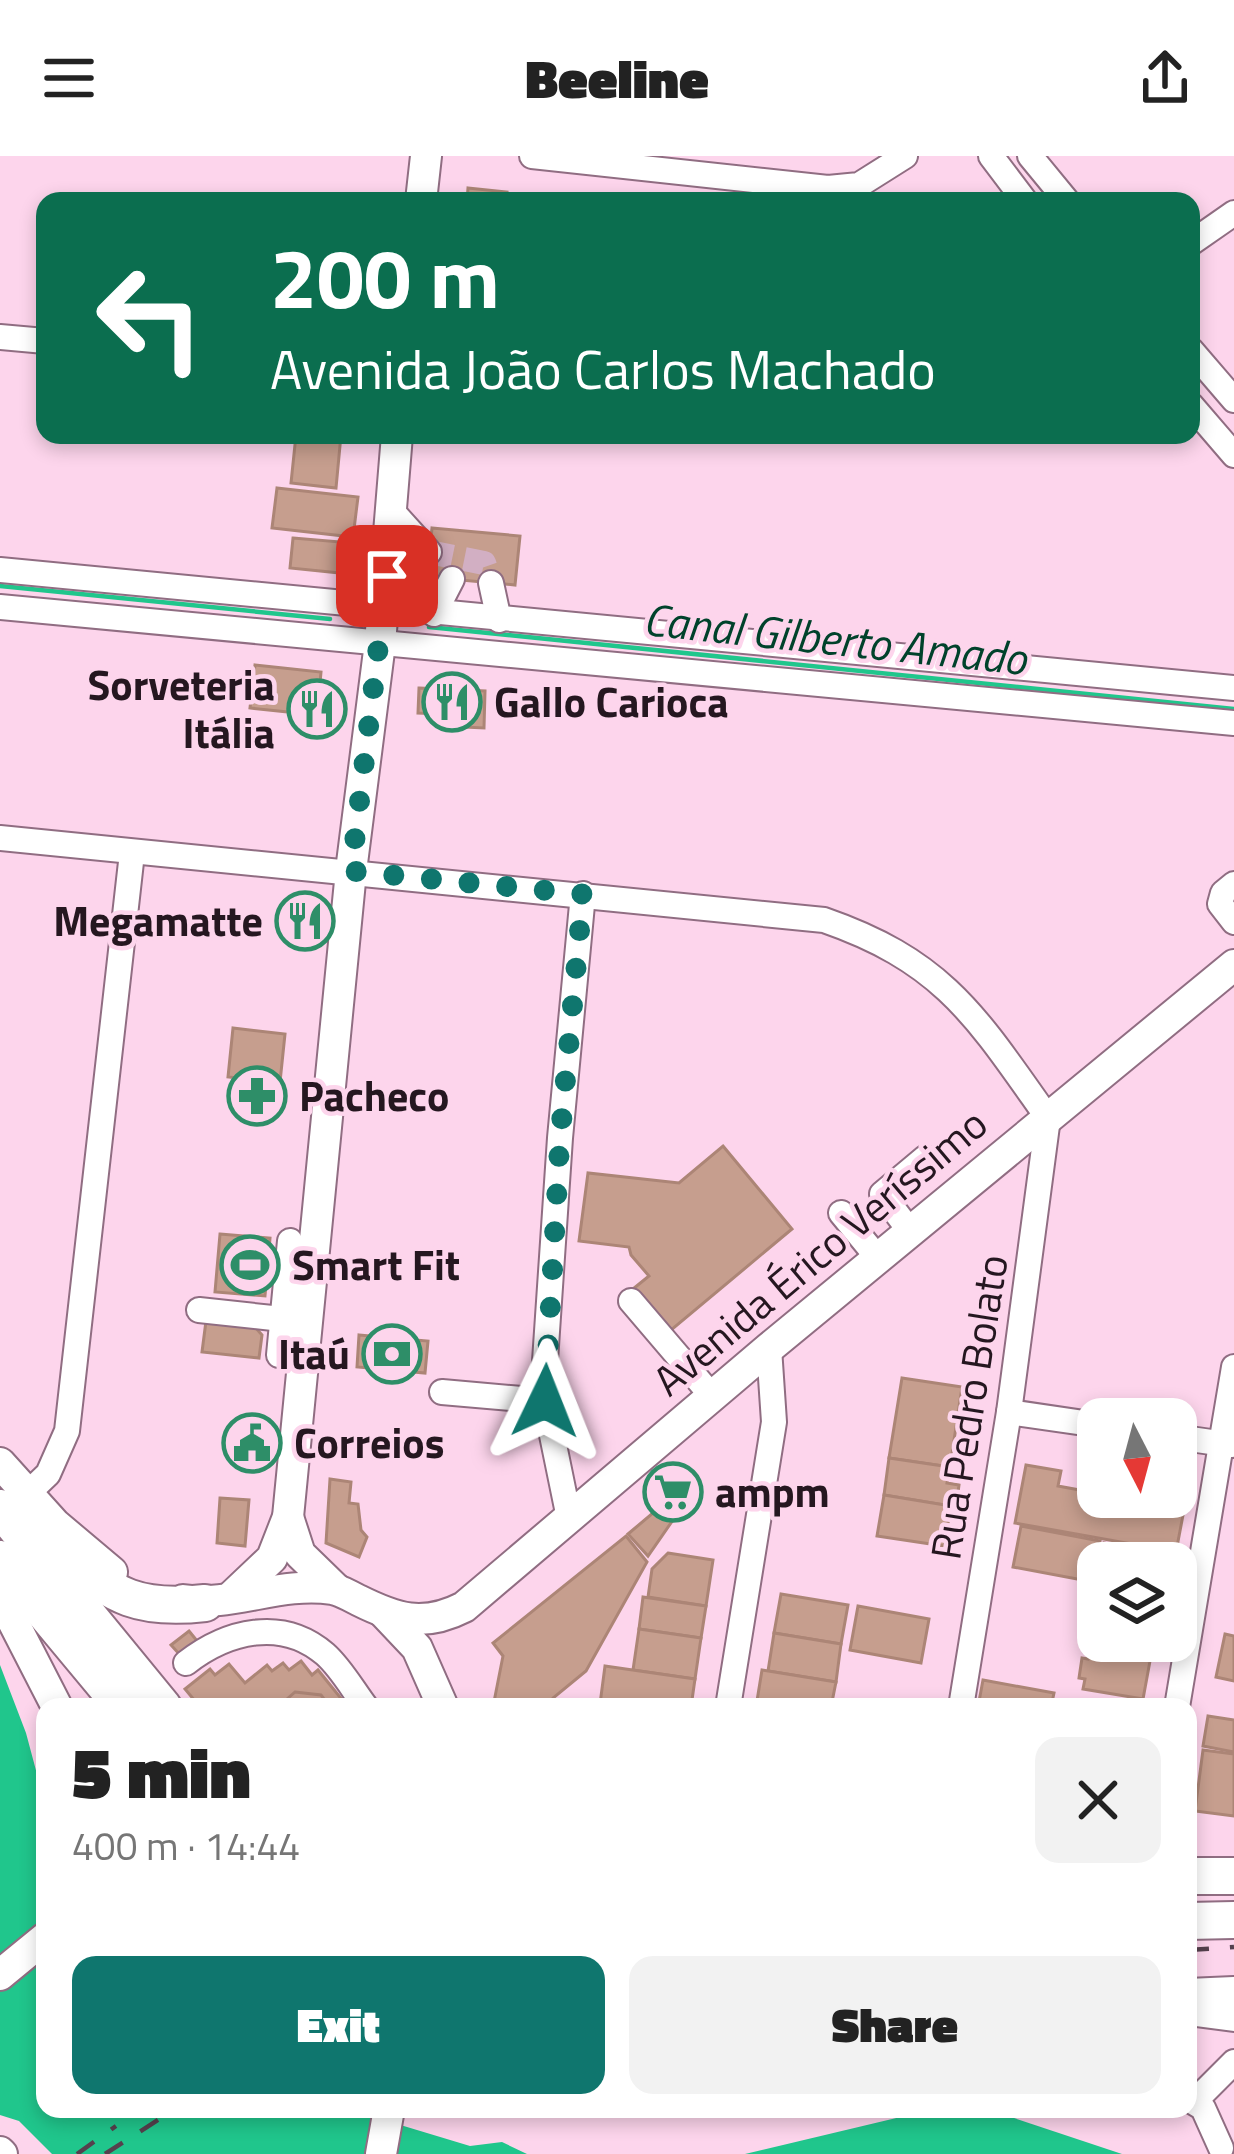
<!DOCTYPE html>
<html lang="en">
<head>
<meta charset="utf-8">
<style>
  :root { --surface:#fff; --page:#f2f2f2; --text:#222; --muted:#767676; --accent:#0f766e }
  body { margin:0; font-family:"Titillium Web",sans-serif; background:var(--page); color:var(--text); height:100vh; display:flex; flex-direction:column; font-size:45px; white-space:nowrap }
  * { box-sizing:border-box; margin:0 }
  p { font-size:39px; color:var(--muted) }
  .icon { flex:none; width:66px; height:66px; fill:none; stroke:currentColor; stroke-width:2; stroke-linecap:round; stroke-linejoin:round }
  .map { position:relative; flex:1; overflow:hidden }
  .panel { position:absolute; left:36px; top:1542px; width:1161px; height:420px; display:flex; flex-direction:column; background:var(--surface); border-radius:24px; box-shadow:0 6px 18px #0003 }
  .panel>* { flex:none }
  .guide { position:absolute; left:36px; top:36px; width:1164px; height:252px; border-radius:24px; box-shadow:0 6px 18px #0003; background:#0b6e4f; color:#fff; overflow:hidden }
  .needle { width:78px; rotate:174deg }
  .tools { position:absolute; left:1077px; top:1242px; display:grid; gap:24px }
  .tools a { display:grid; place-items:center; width:120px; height:120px; border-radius:24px; background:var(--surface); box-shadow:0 6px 18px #0003; font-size:60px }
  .pin { position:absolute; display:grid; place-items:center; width:102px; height:102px; color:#fff; margin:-51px; border-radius:24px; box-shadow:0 6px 18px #0006 }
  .me { position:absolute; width:132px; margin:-66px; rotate:2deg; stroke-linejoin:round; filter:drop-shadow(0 0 9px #0008) }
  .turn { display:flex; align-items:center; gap:42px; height:252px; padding:0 36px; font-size:54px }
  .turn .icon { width:156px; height:156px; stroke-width:2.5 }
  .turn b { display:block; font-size:84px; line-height:102px }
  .round { display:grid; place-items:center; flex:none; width:126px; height:126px; border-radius:24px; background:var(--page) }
  .overview { display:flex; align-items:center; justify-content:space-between; height:204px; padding:0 36px }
  h1 { font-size:72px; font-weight:800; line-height:90px }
  .cta { display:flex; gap:24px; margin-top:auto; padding:24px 36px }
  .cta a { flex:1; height:138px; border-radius:24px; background:var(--accent); color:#fff; font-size:48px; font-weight:800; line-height:138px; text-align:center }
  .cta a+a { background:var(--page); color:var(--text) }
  header { display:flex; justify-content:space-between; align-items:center; height:156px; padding:0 36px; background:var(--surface); font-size:54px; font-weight:800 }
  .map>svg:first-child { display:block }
</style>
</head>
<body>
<header><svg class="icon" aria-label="menu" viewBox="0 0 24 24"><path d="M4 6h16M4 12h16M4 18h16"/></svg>Beeline<svg class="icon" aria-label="share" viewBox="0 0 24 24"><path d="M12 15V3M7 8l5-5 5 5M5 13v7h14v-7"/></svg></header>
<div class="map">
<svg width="1234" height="1998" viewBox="0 0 1234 1998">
  <rect width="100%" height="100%" fill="#fdd5ec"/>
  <g fill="#20c68c">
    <path d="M0 1509 26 1577 45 1648V1953H320L364 1958 470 1990 502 1986 527 1998H52L19 1965 0 1959Z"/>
    <path d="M934 1953H987L1122 1998H745Z"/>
  </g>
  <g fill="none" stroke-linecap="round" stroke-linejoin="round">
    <g stroke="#20c68c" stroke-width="4.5">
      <path d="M0 430 330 463"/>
      <path d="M429 471 1234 553"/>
    </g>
  </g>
  <g fill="#c69e8e" stroke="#ac8576" stroke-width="3">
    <path d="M468 32 507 36 506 45H467Z"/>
    <path d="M296 279H341L336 332 291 327Z"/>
    <path d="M277 332 358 341 353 381 272 372Z"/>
    <path d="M432 372 520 380 515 429 427 421Z"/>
    <path d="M293 382 353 387 350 418 290 412Z"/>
    <path d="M255 509 321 516 317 559 250 552Z"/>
    <path d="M419 532 485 535 484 572 443 570V558L418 557Z"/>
    <path d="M233 872 285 878 280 926 228 921Z"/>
    <path d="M723 990 792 1073 664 1180 628 1137 649 1120 631 1099 629 1091 579 1085 588 1017 679 1027Z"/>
    <path d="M220 1078 270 1082 265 1140 215 1136Z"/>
    <path d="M206 1165 254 1170 262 1179 259 1202 202 1196Z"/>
    <path d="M359 1179 428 1185 425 1217 357 1211Z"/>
    <path d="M902 1222 962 1231 950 1311 889 1302Z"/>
    <path d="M240 1273 266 1276 263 1301 237 1298Z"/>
    <path d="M889 1302 950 1311 947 1327 959 1329 956 1351 884 1339Z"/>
    <path d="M1026 1309 1061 1315 1058 1330 1096 1337 1098 1325V1341L1187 1338 1176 1396 1015 1367Z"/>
    <path d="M330 1323 351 1326 349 1347 358 1348 361 1374 367 1381 359 1401 326 1387Z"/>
    <path d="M685 1330 691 1338 648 1400 628 1378Z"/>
    <path d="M884 1339 951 1350 944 1390 877 1380Z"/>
    <path d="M220 1342 249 1344 245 1390 217 1387Z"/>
    <path d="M1021 1370 1100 1385 1093 1426 1013 1411Z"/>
    <path d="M626 1380 647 1406 586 1515 553 1542 551 1551H493L503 1500 493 1487Z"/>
    <path d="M1104 1387 1174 1400 1173 1407H1100Z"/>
    <path d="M668 1397 713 1404 706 1450 648 1441 652 1413Z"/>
    <path d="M781 1438 848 1449 841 1488 774 1477Z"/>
    <path d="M643 1441 706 1450 701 1482 639 1473Z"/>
    <path d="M858 1450 929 1463 921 1507 850 1494Z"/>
    <path d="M639 1473 701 1482 695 1523 633 1514Z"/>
    <path d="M189 1475 198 1486 181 1500 171 1489Z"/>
    <path d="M774 1477 841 1488 836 1526 768 1515Z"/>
    <path d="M1225 1478 1234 1480V1525L1216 1521Z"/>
    <path d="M1089 1495 1150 1505 1143 1543 1083 1533 1085 1523 1079 1522 1082 1502 1088 1503Z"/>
    <path d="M301 1505 312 1519 318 1514 348 1551H200L185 1533 210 1513 215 1519 229 1508 245 1527 267 1509 272 1515 283 1507 289 1514Z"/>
    <path d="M605 1510 695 1523 691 1551 600 1548Z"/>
    <path d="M762 1514 836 1526 831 1551H756Z"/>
    <path d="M983 1524 1054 1537 1051 1551H978Z"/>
    <path d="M295 1536 321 1539 330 1551H278Z"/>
    <path d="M1208 1560 1234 1564V1596L1203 1590Z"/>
    <path d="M1203 1594 1234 1598V1660L1195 1655Z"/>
  </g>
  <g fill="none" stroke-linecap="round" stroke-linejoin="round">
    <path stroke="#d2afc3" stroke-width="24" stroke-dasharray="24 12" stroke-linecap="butt" d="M429 396 484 407 491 427"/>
    <g stroke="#906d82" stroke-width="28">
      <g id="minor">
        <path d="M532 0 828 32 859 29 905 0"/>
        <path d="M991 0 1025 45"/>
        <path d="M1030 0 1067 45"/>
        <path d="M1191 87 1234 57"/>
        <path d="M0 181 45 185"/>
        <path d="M1191 194 1234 244"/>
        <path d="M1191 249 1234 299"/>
        <path d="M392 355 429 396"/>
        <path d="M0 414 1234 532"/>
        <path d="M491 427 499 464"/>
        <path d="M0 451 1234 567"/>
        <path d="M434 458 452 423"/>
        <path d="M0 682 824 764C945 806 977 862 1048 962L1009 1256 961 1551"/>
        <path d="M1234 728 1223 737 1220 748 1234 766"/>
        <path d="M841 1057 878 1102"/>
        <path d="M910 1075 882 1038 925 1002"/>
        <path d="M631 1145 712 1240"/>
        <path d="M199 1154 282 1163"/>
        <path d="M279 1199 290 1085"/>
        <path d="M442 1236 545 1245"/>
        <path d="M1009 1256 1098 1269"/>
        <path d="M1176 1281 1232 1289"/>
        <path d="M27 1338 48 1318 67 1275 132 697"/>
        <path d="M569 1362 545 1245 544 1220 560 982 583 738"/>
        <path d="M186 1507C227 1475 282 1461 325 1498 341 1512 353 1534 366 1551"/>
        <path d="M728 1551 774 1266 769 1192"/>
        <path d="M1177 1551 1234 1211"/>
        <path d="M1188 1943 1203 1952 1221 1992"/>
        <path d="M1195 1945 1234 1906"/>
      </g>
    </g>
    <g stroke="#906d82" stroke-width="34">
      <g id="major">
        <path d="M421 45 426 0"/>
        <path d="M0 1307 55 1368 112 1416"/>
        <path d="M288 1361 300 1398 336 1433"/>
        <path d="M233 1439 272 1402 288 1361 351 715 380 487 397 279"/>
        <path d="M0 1440 57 1551"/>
        <path d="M183 1444C232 1451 281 1425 332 1433 341 1434 349 1440 358 1444 396 1463 423 1472 464 1451L769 1192 1234 809"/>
        <path d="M383 1456 417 1492 443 1551"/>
        <path d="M0 1819 45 1782"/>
        <path d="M1188 1838 1234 1836"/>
        <path d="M1188 1854 1234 1860"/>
        <path d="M0 1996 2 1998"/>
        <path d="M381 1998 389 1953"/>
      </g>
    </g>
    <g stroke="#906d82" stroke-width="40">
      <g id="highway">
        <path d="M0 1352 163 1551"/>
        <path d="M47 1388C109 1432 124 1456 205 1447"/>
        <path d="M0 1403 123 1551"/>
        <path d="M1188 1720H1234"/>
        <path d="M1188 1765 1234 1764"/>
      </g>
    </g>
    <use href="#minor" stroke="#fff" stroke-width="24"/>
    <use href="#major" stroke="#fff" stroke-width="30"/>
    <use href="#highway" stroke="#fff" stroke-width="36"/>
    <g stroke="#55414d" stroke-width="4.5" stroke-dasharray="21 21" stroke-linecap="butt">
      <path d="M1188 1794 1234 1791"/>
      <path d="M77 1998 116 1970"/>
      <path d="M105 1998 175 1953"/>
    </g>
  </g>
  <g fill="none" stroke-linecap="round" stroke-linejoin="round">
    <path stroke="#0f766e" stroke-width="21" stroke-dasharray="0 37.8" d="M387 420 351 715 583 738 560 982 545 1245"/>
  </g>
  <defs>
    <g id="restaurant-ring" transform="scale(3)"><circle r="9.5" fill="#fdd5ec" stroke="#2e8e68" stroke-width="1.5"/><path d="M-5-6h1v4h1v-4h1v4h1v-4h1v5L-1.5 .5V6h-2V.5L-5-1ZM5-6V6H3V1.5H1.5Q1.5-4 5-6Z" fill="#2e8e68"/></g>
    <g id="pharmacy-ring" transform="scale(3)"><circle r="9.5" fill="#fdd5ec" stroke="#2e8e68" stroke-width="1.5"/><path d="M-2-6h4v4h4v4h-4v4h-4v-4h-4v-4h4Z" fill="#2e8e68"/></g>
    <g id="stadium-ring" transform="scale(3)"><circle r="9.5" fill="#fdd5ec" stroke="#2e8e68" stroke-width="1.5"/><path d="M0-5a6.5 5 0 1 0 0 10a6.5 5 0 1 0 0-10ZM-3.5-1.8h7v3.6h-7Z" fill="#2e8e68"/></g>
    <g id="bank-ring" transform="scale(3)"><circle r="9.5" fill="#fdd5ec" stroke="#2e8e68" stroke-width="1.5"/><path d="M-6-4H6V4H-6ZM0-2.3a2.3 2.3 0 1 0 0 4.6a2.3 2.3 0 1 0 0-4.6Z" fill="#2e8e68"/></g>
    <g id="civic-ring" transform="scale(3)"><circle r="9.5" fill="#fdd5ec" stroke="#2e8e68" stroke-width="1.5"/><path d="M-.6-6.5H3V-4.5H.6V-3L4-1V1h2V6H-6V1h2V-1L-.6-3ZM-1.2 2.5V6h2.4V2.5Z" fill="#2e8e68"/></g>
    <g id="supermarket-ring" transform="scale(3)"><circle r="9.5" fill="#fdd5ec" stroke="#2e8e68" stroke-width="1.5"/><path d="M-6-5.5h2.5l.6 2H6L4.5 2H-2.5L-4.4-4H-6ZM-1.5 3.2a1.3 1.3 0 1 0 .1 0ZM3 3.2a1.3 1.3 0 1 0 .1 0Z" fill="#2e8e68"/></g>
  </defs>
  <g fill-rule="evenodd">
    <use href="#restaurant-ring" x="452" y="546"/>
    <use href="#restaurant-ring" x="317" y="553"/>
    <use href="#restaurant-ring" x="305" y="765"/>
    <use href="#pharmacy-ring" x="257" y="940"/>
    <use href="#stadium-ring" x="250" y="1109"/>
    <use href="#bank-ring" x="392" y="1198"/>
    <use href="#civic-ring" x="252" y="1287"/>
    <use href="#supermarket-ring" x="673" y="1336"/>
  </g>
  <g text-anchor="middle" stroke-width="9" stroke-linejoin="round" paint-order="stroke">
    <g font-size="42" font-weight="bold" fill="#251720" stroke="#fdd5ec" text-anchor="start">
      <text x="275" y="544" text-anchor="end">Sorveteria<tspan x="275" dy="48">Itália</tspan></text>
      <text x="494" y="561">Gallo Carioca</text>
      <text x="263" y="780" text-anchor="end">Megamatte</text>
      <text x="299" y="955">Pacheco</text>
      <text x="292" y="1124">Smart Fit</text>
      <text x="350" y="1213" text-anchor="end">Itaú</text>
      <text x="294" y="1302">Correios</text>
      <text x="715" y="1351">ampm</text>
    </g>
    <g font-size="42" fill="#251720" stroke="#fdd5ec">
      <text transform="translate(820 1096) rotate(-40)" y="15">Avenida Érico Veríssimo</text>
      <text transform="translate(969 1251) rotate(-81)" y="15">Rua Pedro Bolato</text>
    </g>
    <g font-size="45" font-style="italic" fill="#00422b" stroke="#fdd5ec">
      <text transform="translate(835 483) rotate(6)" y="16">Canal Gilberto Amado</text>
    </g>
  </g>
</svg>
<div class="tools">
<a><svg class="needle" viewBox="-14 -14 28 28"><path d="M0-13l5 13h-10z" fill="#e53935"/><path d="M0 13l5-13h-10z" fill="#767676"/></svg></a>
<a><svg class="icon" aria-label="layers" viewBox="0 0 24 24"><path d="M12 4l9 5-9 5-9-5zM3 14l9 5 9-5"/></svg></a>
</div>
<div class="pin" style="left:387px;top:420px;background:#d93025"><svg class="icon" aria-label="arrive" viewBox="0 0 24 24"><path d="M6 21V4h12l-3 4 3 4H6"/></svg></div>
<svg class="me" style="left:545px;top:1245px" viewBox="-20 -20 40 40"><path d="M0-17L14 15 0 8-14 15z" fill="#0f766e" stroke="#fff" stroke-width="4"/></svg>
<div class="guide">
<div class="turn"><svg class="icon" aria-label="left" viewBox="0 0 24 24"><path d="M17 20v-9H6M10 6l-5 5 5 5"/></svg><div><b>200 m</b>Avenida João Carlos Machado</div></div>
</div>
<section class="panel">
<div class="overview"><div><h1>5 min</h1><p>400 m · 14:44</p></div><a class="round"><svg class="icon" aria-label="close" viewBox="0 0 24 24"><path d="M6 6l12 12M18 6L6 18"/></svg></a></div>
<div class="cta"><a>Exit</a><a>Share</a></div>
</section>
</div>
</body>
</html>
